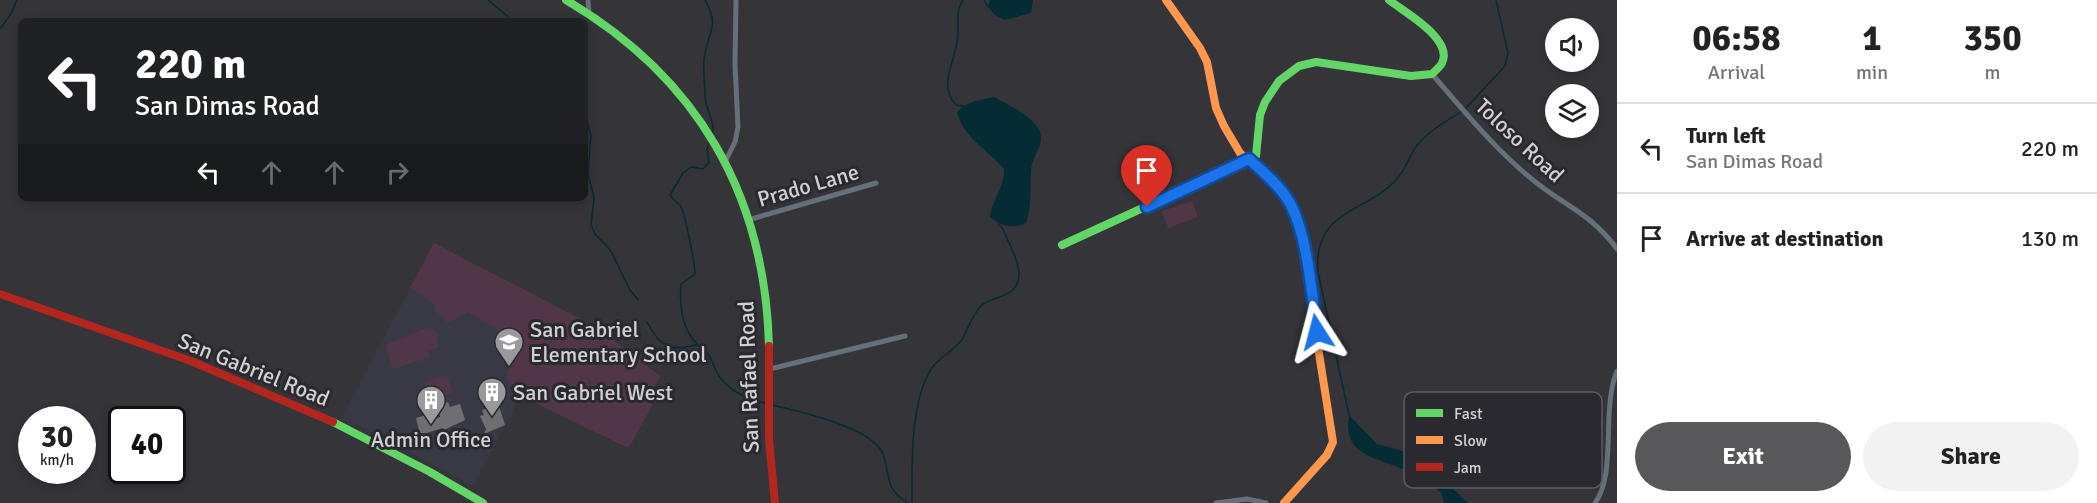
<!DOCTYPE html>
<html lang="en">
<head>
<meta charset="utf-8">
<style>
  :root { --surface:#fff; --page:#f2f2f2; --text:#222; --muted:#767676; --line:#e0e0e0; --accent:#58585a }
  body { margin:0; font-family:Signika,sans-serif; background:var(--page); color:var(--text); height:100vh; display:flex; flex-direction:column; font-size:22px; white-space:nowrap }
  * { box-sizing:border-box; margin:0 }
  p { font-size:20px; color:var(--muted) }
  .icon { flex:none; width:33px; height:33px; fill:none; stroke:currentColor; stroke-width:2; stroke-linecap:round; stroke-linejoin:round }
  .map { position:relative; flex:1; overflow:hidden }
  .details { display:flex; flex-direction:column; background:var(--surface); width:480px }
  .details>* { flex:none }
  .guide { position:absolute; left:18px; top:18px; width:570px; height:183px; border-radius:9px; box-shadow:0 3px 9px #0003; background:#202124; color:#fff; overflow:hidden }
  .fabs { position:absolute; left:1545px; top:18px; display:grid; gap:12px }
  .fabs a { display:grid; place-items:center; width:54px; height:54px; border-radius:50%; background:var(--surface); box-shadow:0 3px 9px #0003; font-size:30px }
  .speed { position:absolute; left:18px; top:406px; display:flex; gap:12px; font-size:30px; font-weight:700; text-align:center }
  .speed>* { display:grid; place-content:center; width:78px; height:78px; border-radius:50%; background:var(--surface); box-shadow:0 3px 9px #0003; line-height:1 }
  .speed small { font-size:15px; font-weight:400 }
  .speed .limit { border:3px solid #111; border-radius:9px; background:#fff; color:#111 }
  .pin { position:absolute; display:grid; place-items:center; width:51px; height:51px; color:#fff; margin:-62px -26px; border-radius:50% 50% 50% 0; rotate:-45deg; box-shadow:0 0 6px #0007 }
  .pin .icon { rotate:45deg }
  .me { position:absolute; width:66px; margin:-33px; rotate:351deg; stroke-linejoin:round; filter:drop-shadow(0 0 4px #0008) }
  .turn { display:flex; align-items:center; gap:21px; height:126px; padding:0 18px; font-size:27px }
  .turn .icon { width:78px; height:78px; stroke-width:2.5 }
  .turn b { display:block; font-size:42px; line-height:51px }
  .lanes { display:flex; align-items:center; height:57px; padding:0 18px; background:#0003; justify-content:center; gap:30px; direction:ltr }
  .lanes .off { opacity:.35 }
  .eta { display:flex; justify-content:space-evenly; align-items:center; height:102px; text-align:center }
  .eta b { font-size:36px; font-weight:700; line-height:42px }
  .primary-button { display:flex; gap:12px; margin-top:auto; padding:12px 18px }
  .primary-button a { flex:1; height:69px; border-radius:36px; background:var(--accent); color:#fff; font-size:24px; font-weight:700; line-height:69px; text-align:center }
  .primary-button a+a { background:var(--page); color:var(--text) }
  ul { padding:0; list-style:none }
  li { display:flex; align-items:center; gap:18px; height:90px; padding:0 18px; border-top:2px solid var(--line) }
  li div { flex:1 }
  li b { display:block; font-size:22px }
  li em { font-style:normal }
  main { display:flex; flex:1; min-height:0 }
  .map>svg:first-child { display:block }
</style>
</head>
<body>
<main>
<div class="map">
<svg width="1617" height="503" viewBox="0 0 1617 503">
  <rect width="100%" height="100%" fill="#343439"/>
  <path fill="#383945" d="M434 243 598 328 660 376 647 401 653 404 630 446 626 447 521 396 473 486 361 426 341 419Z"/>
  <g fill="#513647">
    <path d="M1192 201 1198 217 1168 228 1162 211Z"/>
    <path d="M434 243 598 328 660 376 647 401 653 404 630 446 626 447 521 396 507 378V372L516 353 495 328 468 312 448 323 434 309 436 305 410 288Z"/>
    <path d="M429 327 437 333 439 347 428 351 430 357 393 369 385 345Z"/>
    <path d="M447 375 453 393 430 400 424 382Z"/>
  </g>
  <g fill="#052b35">
    <path d="M990 0H1033L1031 13 1005 20 996 16 988 7Z"/>
    <path d="M994 97C1008 105 1043 120 1041 140 1040 150 1031 160 1031 171 1030 189 1032 206 1026 223 1014 229 1001 227 990 217 992 199 1005 187 1004 169 988 150 963 137 957 112 967 101 980 100 994 97Z"/>
    <path d="M1349 415 1377 444 1417 455 1468 503H1444L1441 492C1429 485 1417 476 1405 470 1376 457 1342 456 1349 415Z"/>
  </g>
  <g fill="none" stroke-linecap="round" stroke-linejoin="round">
    <g stroke="#052b35" stroke-width="1.5">
      <path d="M488 0 513 21"/>
      <path d="M705 0C719 25 710 29 705 53 702 65 705 83 705 96 705 108 714 118 713 132"/>
      <path d="M963 0C954 13 960 28 957 42 954 64 938 85 956 105L963 106"/>
      <path d="M984 0 988 7"/>
      <path d="M0 29 11 14 17 0"/>
      <path d="M1466 108 1505 66 1508 53 1496 0"/>
      <path d="M585 113 591 136 588 174 594 198 591 225 595 234 611 251 630 290 638 300"/>
      <path d="M710 139 707 150 709 162 703 169 691 167 683 173 670 195C673 200 677 202 680 205 685 211 695 266 695 274L681 284C679 305 682 330 698 345 702 349 705 349 708 354 712 359 713 365 716 371 725 389 746 399 765 403"/>
      <path d="M647 322C661 348 669 351 697 345"/>
      <path d="M772 405C798 411 870 427 882 452 892 475 882 487 908 503"/>
      <path d="M1349 415 1318 272C1313 209 1365 214 1396 180 1406 170 1409 155 1418 144 1430 130 1447 121 1462 111"/>
      <path d="M912 503C912 463 910 404 931 369 939 357 952 352 961 341 968 330 972 314 982 305 994 295 1012 299 1018 281 1023 266 1008 243 1003 229L998 224"/>
    </g>
  </g>
  <g fill="#6f6e72">
    <path d="M497 400 505 425 484 434 486 429 480 416 484 415 482 410 489 408 488 403Z"/>
    <path d="M448 402 450 407 460 404 465 420 444 430 443 428 420 435 416 418 429 414 431 420 440 417 439 405Z"/>
  </g>
  <g fill="none" stroke-linecap="round" stroke-linejoin="round">
    <g stroke="#65707a" stroke-width="5">
      <path d="M588 0 589 13"/>
      <path d="M1432 74C1465 112 1498 153 1538 184 1569 208 1592 215 1617 249"/>
      <path d="M726 160 735 142 738 127 735 64 736 0"/>
      <path d="M748 220 876 183"/>
      <path d="M770 369 905 336"/>
      <path d="M1216 503 1247 499 1266 503"/>
      <path d="M1595 503C1617 474 1601 409 1617 371"/>
    </g>
    <g stroke="#63d668" stroke-width="8">
      <path d="M566 0C697 77 765 194 769 346"/>
      <path d="M1062 245 1256 156 1260 115 1265 102 1279 81 1299 66 1316 62 1411 76 1432 74C1435 71 1440 67 1442 63 1454 39 1404 12 1389 0"/>
      <path d="M333 422 430 472 483 503"/>
    </g>
    <path stroke="#ff974d" stroke-width="8" d="M1166 0 1200 48 1207 62 1216 108 1224 126 1240 153 1283 192 1293 209 1299 227 1333 442 1327 455 1284 503"/>
    <g stroke="#b3261e" stroke-width="8">
      <path d="M0 294 191 361 333 422"/>
      <path d="M769 346V439L775 503"/>
    </g>
  </g>
  <g fill="none" stroke-linecap="round" stroke-linejoin="round">
    <g stroke="#114b97" stroke-width="15">
      <path id="route" d="M1147 207 1249 159C1263 172 1278 184 1288 200 1307 230 1312 295 1317 332"/>
    </g>
    <use href="#route" stroke="#1a73e8" stroke-width="10"/>
  </g>
  <defs>
    <g id="school-pin" transform="scale(1.5)"><path d="M0 17L-7.5 6A9.5 9.5 0 1 1 7.5 6Z" fill="#9a9a9e" stroke="#29292f"/><path d="M0-5L7-2L0 1L-7-2ZM-4 1L0 2.5L4 1V4Q0 6-4 4Z" fill="#fff"/></g>
    <g id="building-pin" transform="scale(1.5)"><path d="M0 17L-7.5 6A9.5 9.5 0 1 1 7.5 6Z" fill="#9a9a9e" stroke="#29292f"/><path d="M-4-6H4V6H1V3H-1V6H-4ZM-2.5-4.3h1.7v1.8h-1.7ZM.8-4.3h1.7v1.8H.8ZM-2.5-1h1.7V.8h-1.7ZM.8-1h1.7V.8H.8Z" fill="#fff"/></g>
  </defs>
  <g fill-rule="evenodd">
    <use href="#school-pin" x="509" y="342"/>
    <use href="#building-pin" x="492" y="392"/>
    <use href="#building-pin" x="431" y="400"/>
  </g>
  <g text-anchor="middle" stroke-width="6" stroke-linejoin="round" paint-order="stroke">
    <g font-size="22" fill="#d1d1d5" stroke="#29292f">
      <text transform="translate(1520 140) rotate(43)" y="8">Toloso Road</text>
      <text transform="translate(808 185) rotate(-16)" y="8">Prado Lane</text>
      <text transform="translate(254 369) rotate(22)" y="8">San Gabriel Road</text>
      <text transform="translate(748 377) rotate(-92)" y="8">San Rafael Road</text>
    </g>
    <g font-size="22" fill="#d1d1d5" stroke="#29292f" text-anchor="start">
      <text x="530" y="337">San Gabriel<tspan x="530" dy="25">Elementary School</tspan></text>
      <text x="513" y="400">San Gabriel West</text>
      <text x="431" y="447" text-anchor="middle">Admin Office</text>
    </g>
  </g>
  <rect x="1404" y="392" width="198" height="96" rx="9" fill="#29292f" stroke="#5b5b61" stroke-width="1.5"/>
  <rect x="1416" y="409" width="27" height="8" fill="#63d668"/>
  <rect x="1416" y="436" width="27" height="8" fill="#ff974d"/>
  <rect x="1416" y="463" width="27" height="8" fill="#b3261e"/>
  <g font-size="16" fill="#d1d1d5">
    <text x="1454" y="419">Fast</text>
    <text x="1454" y="446">Slow</text>
    <text x="1454" y="473">Jam</text>
  </g>
</svg>
<div class="fabs">
<a><svg class="icon" aria-label="sound" viewBox="0 0 24 24"><path d="M4 9h4l5-4v14l-5-4H4zM17 9q2 3 0 6"/></svg></a>
<a><svg class="icon" aria-label="layers" viewBox="0 0 24 24"><path d="M12 4l9 5-9 5-9-5zM3 14l9 5 9-5"/></svg></a>
</div>
<div class="speed"><div>30<small>km/h</small></div><div class="limit">40</div></div>
<div class="pin" style="left:1147px;top:207px;background:#d93025"><svg class="icon" aria-label="arrive" viewBox="0 0 24 24"><path d="M6 21V4h12l-3 4 3 4H6"/></svg></div>
<svg class="me" style="left:1317px;top:332px" viewBox="-20 -20 40 40"><path d="M0-17L14 15 0 8-14 15z" fill="#1a73e8" stroke="#fff" stroke-width="4"/></svg>
<div class="guide">
<div class="turn"><svg class="icon" aria-label="left" viewBox="0 0 24 24"><path d="M17 20v-9H6M10 6l-5 5 5 5"/></svg><div><b>220 m</b>San Dimas Road</div></div>
<div class="lanes"><svg class="icon" aria-label="left" viewBox="0 0 24 24"><path d="M17 20v-9H6M10 6l-5 5 5 5"/></svg><svg class="icon off" aria-label="ahead" viewBox="0 0 24 24"><path d="M12 20V5M6 11l6-6 6 6"/></svg><svg class="icon off" aria-label="ahead" viewBox="0 0 24 24"><path d="M12 20V5M6 11l6-6 6 6"/></svg><svg class="icon off" aria-label="right" viewBox="0 0 24 24"><path d="M7 20v-9h11M14 6l5 5-5 5"/></svg></div>
</div>
</div>
<section class="details">
<div class="eta">
<div><b>06:58</b><p>Arrival</p></div>
<div><b>1</b><p>min</p></div>
<div><b>350</b><p>m</p></div>
</div>
<ul>
<li><svg class="icon" aria-label="left" viewBox="0 0 24 24"><path d="M17 20v-9H6M10 6l-5 5 5 5"/></svg><div><b>Turn left</b><p>San Dimas Road</p></div><em>220 m</em></li>
<li><svg class="icon" aria-label="arrive" viewBox="0 0 24 24"><path d="M6 21V4h12l-3 4 3 4H6"/></svg><div><b>Arrive at destination</b></div><em>130 m</em></li>
</ul>
<div class="primary-button"><a>Exit</a><a>Share</a></div>
</section>
</main>
</body>
</html>
